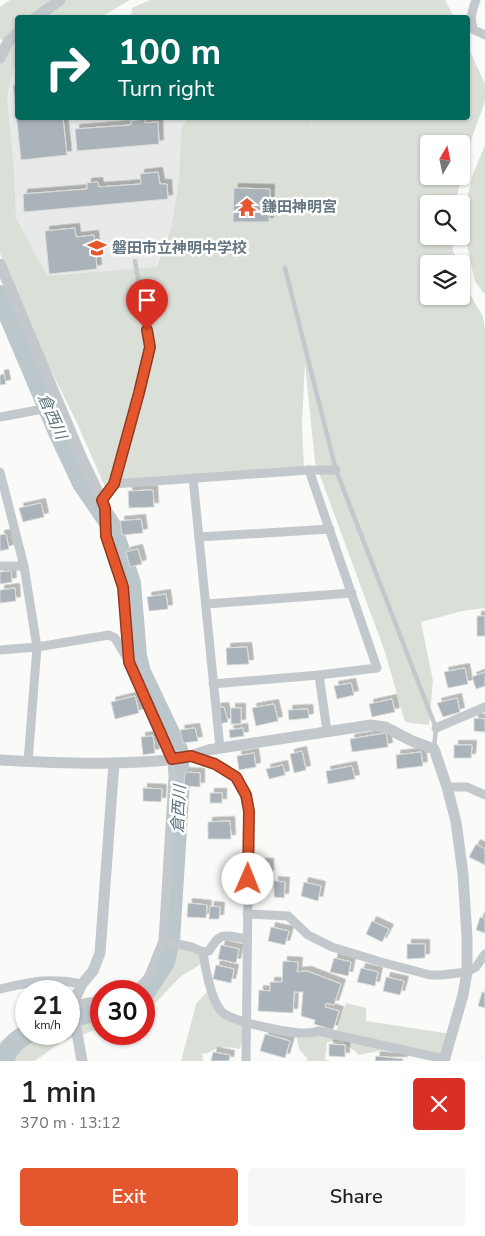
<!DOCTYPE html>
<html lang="en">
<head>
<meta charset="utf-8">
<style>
  :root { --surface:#fff; --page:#f6f6f6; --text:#202124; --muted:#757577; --accent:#e4572e }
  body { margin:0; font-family:"Nunito Sans","Noto Sans JP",sans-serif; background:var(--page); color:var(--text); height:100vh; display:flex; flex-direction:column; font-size:19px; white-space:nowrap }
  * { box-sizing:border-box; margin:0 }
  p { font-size:16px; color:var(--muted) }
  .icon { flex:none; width:28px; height:28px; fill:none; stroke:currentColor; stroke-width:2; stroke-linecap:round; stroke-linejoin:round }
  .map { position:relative; height:1061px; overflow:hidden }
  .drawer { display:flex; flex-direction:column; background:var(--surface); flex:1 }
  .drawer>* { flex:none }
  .top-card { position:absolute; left:15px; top:15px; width:455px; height:105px; border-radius:5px; box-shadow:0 1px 4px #0004; background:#00695c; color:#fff; overflow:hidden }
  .needle { width:32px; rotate:9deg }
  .fabs { position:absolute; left:420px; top:135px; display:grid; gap:10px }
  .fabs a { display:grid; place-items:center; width:50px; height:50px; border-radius:5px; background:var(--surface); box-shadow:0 1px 4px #0004; font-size:25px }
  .speed { position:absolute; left:15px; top:980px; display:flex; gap:10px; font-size:25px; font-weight:700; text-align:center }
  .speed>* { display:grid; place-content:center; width:65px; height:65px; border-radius:50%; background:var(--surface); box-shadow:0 1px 4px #0004; line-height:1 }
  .speed small { font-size:12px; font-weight:400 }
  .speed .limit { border:8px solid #d22; background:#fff; color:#111 }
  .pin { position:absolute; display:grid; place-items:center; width:42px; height:42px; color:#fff; margin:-51px -21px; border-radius:50% 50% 50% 0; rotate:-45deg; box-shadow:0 0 5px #0007 }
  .pin .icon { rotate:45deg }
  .me { position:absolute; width:55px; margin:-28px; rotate:1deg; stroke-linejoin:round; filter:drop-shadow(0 0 4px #0008) }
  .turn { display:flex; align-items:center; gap:18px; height:105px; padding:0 20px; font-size:22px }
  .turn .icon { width:65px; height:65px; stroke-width:2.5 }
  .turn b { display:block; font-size:35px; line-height:42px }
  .round { display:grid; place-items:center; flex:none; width:52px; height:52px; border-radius:5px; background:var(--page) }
  .head { display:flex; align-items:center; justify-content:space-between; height:85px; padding:0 20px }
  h1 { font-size:30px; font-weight:600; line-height:38px }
  .cta { display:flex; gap:10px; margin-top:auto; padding:10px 20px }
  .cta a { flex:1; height:58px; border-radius:5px; background:var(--accent); color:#fff; font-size:20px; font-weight:600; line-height:58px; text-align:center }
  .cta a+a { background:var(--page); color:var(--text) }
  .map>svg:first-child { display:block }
</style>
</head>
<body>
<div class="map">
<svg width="485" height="1061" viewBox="0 0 485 1061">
  <defs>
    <filter id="shadow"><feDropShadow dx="4.5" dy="-4.5" stdDeviation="0" flood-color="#0004"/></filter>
  </defs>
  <rect width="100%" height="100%" fill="#fafaf8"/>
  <path fill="#e8e9e9" d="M17 65 18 118H350L347 132 306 127 181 130 179 180 171 228 155 267 161 353 47 276 16 217 14 167 7 97 14 67Z"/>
  <g fill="#dadfd7" fill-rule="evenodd">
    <path d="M10 0H130L101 17 18 18 17 65 14 67 7 97 14 167 16 217 47 276 156 267 171 228 179 180 181 130 187 118H311V131L312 118H468V47L485 84V101L469 146 455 204H429V236H453V250L457 264H429V296H461V276L466 287 483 317 485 330V608L462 611 421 622 433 681 429 725 405 722 385 652 315 462 305 363 302 423 304 470 169 480 105 487 77 423 48 364 18 310 0 253V58L8 42 0 39V7ZM429 144H461V176H429Z"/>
    <path d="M150 0H445L454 17H131L132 8Z"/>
    <path d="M485 145V294L475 282 466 240 463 214 473 174Z"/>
    <path d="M163 941 203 952 204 962 180 977 148 1011 144 1012V991H135Z"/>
    <path d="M211 987 222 1012 246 1024 240 1049C233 1048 226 1046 218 1048 212 1050 209 1054 202 1054L203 1061H181L196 1004Z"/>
    <path d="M101 1000V1028L61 1042 35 1061H0V1042L22 1025 26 1023V1034H69V1006Z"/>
    <path d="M346 1003 366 1008V1021L451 1034 444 1059 388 1049 359 1055 342 1040 327 1042 325 1059 330 1061H307V1058L299 1049 296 1034 335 1035Z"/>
  </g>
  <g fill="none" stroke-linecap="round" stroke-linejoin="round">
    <g stroke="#bbc7cb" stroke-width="20">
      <path d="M0 295 59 434 82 483 112 527 131 583 137 656 141 672 178 750 180 781 170 941 165 962 144 994"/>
      <path d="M69 1018 101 1010"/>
      <path d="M4 1061C7 1049 16 1040 27 1034"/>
    </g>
  </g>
  <g fill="#aab3b9" stroke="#dcdcda" filter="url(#shadow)">
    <path d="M13 85H18V118H63L67 155 21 160Z"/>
    <path d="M145 119V123L158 122 159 144 77 151 75 129 131 125V121Z"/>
    <path d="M158 172 160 184H167L168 199 24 212 23 194 87 189V183L98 182 99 187 141 184 140 174Z"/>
    <path d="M234 188 270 189 269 222H233Z"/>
    <path d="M75 228 76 237 94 235 97 269 49 274 45 231Z"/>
    <path d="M4 374 6 384 0 385V375Z"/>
    <path d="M153 490 154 507 129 508 128 491Z"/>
    <path d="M41 503 44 517 23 522 19 508Z"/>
    <path d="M141 519 143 533 122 535 120 521Z"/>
    <path d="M6 534 9 549 0 551V535Z"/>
    <path d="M138 549 142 564 130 567 126 552Z"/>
    <path d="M11 571 12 582 0 584V572Z"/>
    <path d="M15 588 16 601 0 603V590Z"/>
    <path d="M166 594 168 609 149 611 147 597Z"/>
    <rect x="477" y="616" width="8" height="20"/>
    <path d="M247 647 249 664 227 665 226 648Z"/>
    <path d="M465 668 468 684 448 688 444 672Z"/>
    <path d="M485 672V686L476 689 472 677Z"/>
    <path d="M351 683 354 695 337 699 334 686Z"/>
    <path d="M135 696 139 713 115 719 111 702Z"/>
    <path d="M457 698 460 712 443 717 437 703Z"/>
    <path d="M392 699 395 712 372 717 369 704Z"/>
    <path d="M274 704 278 721 256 726 252 708Z"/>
    <path d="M224 707 228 722 219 724 216 708Z"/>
    <rect x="231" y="708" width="10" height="16"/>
    <path d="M308 709 309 718 289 720 288 710Z"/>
    <path d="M474 718 485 719V732L474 731Z"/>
    <path d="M195 728 198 741 183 743 180 730Z"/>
    <path d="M243 728 244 736 230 738 229 730Z"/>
    <path d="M386 733 388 747 352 752 350 739Z"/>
    <path d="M153 736 155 753 143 755 141 737Z"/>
    <path d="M454 745H472L471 758H454Z"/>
    <path d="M302 751 306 770 294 773 290 754Z"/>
    <path d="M421 752 423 766 397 769 396 755Z"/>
    <path d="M254 753 256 767 239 770 237 756Z"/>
    <path d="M283 765 285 775 269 779 266 769Z"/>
    <path d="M352 766 355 779 328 784 326 771Z"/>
    <path d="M185 772 200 773V787L184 786Z"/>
    <path d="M143 788 162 789 161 802 143 801Z"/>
    <rect x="210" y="793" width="12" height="10"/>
    <path d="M230 821 231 839H208V822Z"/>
    <path d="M476 844 485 849V865L469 857Z"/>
    <path d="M253 863H269V875L253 874Z"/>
    <path d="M274 881 285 882 284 898 274 897Z"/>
    <path d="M304 882 321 886 318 901 301 896Z"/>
    <path d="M188 903 207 905 206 918 187 917Z"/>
    <path d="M210 906 220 907 219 919H209Z"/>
    <path d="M480 917 485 919V933L476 930Z"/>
    <path d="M372 921 389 929 382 942 366 934Z"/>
    <path d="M271 927 289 931 285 945 268 941Z"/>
    <path d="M407 944H425V958L407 959Z"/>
    <path d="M221 945 239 949 236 963 218 959Z"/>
    <path d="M334 958 351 962 348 976 330 972Z"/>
    <path d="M283 961 298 962 297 972 307 971 341 984 334 1005 326 1003 325 1007 339 1011 333 1030 314 1024 315 1020 301 1016 303 992H294L293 1013 258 1011 259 990 270 991V982H282Z"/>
    <path d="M216 965 234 969 231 983 213 979Z"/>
    <path d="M361 968 378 972 375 986 357 982Z"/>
    <path d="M386 977 404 981 400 995 383 991Z"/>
    <path d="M482 992 485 993V1008L478 1006Z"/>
    <path d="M265 1034 290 1041 285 1058 260 1051Z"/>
    <path d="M329 1044 345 1045V1057L329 1056Z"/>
    <path d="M213 1052 230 1055 229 1061H211Z"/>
    <path d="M376 1056 403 1059V1061H375Z"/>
  </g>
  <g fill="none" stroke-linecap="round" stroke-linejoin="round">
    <g stroke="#c3c8cc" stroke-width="4.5">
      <path d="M285 268 336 470 436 728 434 748"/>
      <path d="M103 499 114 484 150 347 135 261"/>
    </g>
    <g stroke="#c3c8cc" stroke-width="9">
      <path d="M476 0C472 11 469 19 474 30L485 35"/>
      <path d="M0 417 59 406"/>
      <path d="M0 472 24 566 37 647 28 762"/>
      <path d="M193 478 220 748"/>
      <path d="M114 484 309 470H336"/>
      <path d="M199 537 330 529"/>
      <path d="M0 566H24"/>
      <path d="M206 604 352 593"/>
      <path d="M0 650 37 647 109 635 115 638 128 660"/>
      <path d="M319 675 327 731"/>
      <path d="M213 684 319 675 377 668 309 470"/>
      <path d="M436 728 485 707"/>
      <path d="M191 756C226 767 241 773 249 811L246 1061"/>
      <path d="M447 787H467L485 795"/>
      <path d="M247 914 288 916 308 935 332 947 381 962 430 975H442L467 972 476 967 485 954"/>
      <path d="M163 941 192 947 203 952C205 968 211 999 221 1011 231 1022 292 1034 307 1033 311 1033 315 1032 318 1031L444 1059"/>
      <path d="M203 952 209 951C221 930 225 936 247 939"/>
      <path d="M0 989C31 982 50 977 82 984"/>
      <path d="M135 991 148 978 163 941 173 777 172 759"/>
      <path d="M72 1005 101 1000"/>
    </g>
    <g stroke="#c3c8cc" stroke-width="11">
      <path d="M35 18 60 0"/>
      <path d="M0 58 8 42 18 32"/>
      <path d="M0 264 83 461 102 500 105 508 106 536 123 587 129 663 172 759"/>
      <path d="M0 760C37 762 75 764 112 763 144 762 178 762 208 750L371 725 385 727 412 741 434 749 447 787 456 822 463 874 467 937V972L463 995 444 1061"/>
      <path d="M82 1061 72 1005 82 984 93 971 100 953 114 763"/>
    </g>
  </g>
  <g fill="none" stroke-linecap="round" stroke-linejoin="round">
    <g stroke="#94391e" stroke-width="12">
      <path id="route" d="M147 330 150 347 139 393 114 484 102 500 105 508 106 536 123 587 129 662 172 759 191 756 215 764 236 777 246 795 249 811 248 879"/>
    </g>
    <use href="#route" stroke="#e4572e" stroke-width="9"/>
  </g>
  <defs>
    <g id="temple-bare" transform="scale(1.5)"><path d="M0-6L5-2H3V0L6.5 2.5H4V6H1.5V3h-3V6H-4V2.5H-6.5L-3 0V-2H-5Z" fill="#e4572e" stroke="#fff" stroke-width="2.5" paint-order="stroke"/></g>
    <g id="school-bare" transform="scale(1.5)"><path d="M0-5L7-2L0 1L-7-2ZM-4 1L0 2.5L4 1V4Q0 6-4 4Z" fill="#e4572e" stroke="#fff" stroke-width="2.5" paint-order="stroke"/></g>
  </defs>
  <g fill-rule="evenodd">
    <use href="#temple-bare" x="247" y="207"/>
    <use href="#school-bare" x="97" y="248"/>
  </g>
  <g text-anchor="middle" stroke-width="5" stroke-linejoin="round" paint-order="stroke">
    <g font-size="15" font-weight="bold" fill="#657683" stroke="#fff" text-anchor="start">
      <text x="262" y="212">鎌田神明宮</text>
      <text x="112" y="253">磐田市立神明中学校</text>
    </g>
    <g font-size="16" font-style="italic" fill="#60757c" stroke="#fff">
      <text transform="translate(53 416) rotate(66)" y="6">倉西川</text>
      <text transform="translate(178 809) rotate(-87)" y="6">倉西川</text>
    </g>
  </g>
</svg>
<div class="fabs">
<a><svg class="needle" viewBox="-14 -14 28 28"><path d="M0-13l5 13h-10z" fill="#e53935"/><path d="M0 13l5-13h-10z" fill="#757577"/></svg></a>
<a><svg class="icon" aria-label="search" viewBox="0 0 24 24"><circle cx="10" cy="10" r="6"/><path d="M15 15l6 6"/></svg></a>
<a><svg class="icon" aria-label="layers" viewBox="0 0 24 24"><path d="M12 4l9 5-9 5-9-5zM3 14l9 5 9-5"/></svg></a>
</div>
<div class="speed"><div>21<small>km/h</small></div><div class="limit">30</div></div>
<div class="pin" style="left:147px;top:330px;background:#d93025"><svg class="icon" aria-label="arrive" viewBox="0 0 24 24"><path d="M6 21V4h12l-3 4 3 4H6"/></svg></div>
<svg class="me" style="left:248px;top:879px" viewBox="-20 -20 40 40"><circle r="19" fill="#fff"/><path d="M0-13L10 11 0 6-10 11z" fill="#e4572e"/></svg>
<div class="top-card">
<div class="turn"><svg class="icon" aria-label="right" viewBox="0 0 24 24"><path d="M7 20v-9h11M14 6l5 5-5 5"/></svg><div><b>100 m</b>Turn right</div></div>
</div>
</div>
<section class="drawer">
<div class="head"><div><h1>1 min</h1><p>370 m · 13:12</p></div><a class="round" style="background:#d93025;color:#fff"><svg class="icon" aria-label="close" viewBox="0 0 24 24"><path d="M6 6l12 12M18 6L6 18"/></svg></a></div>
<div class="cta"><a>Exit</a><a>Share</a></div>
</section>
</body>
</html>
